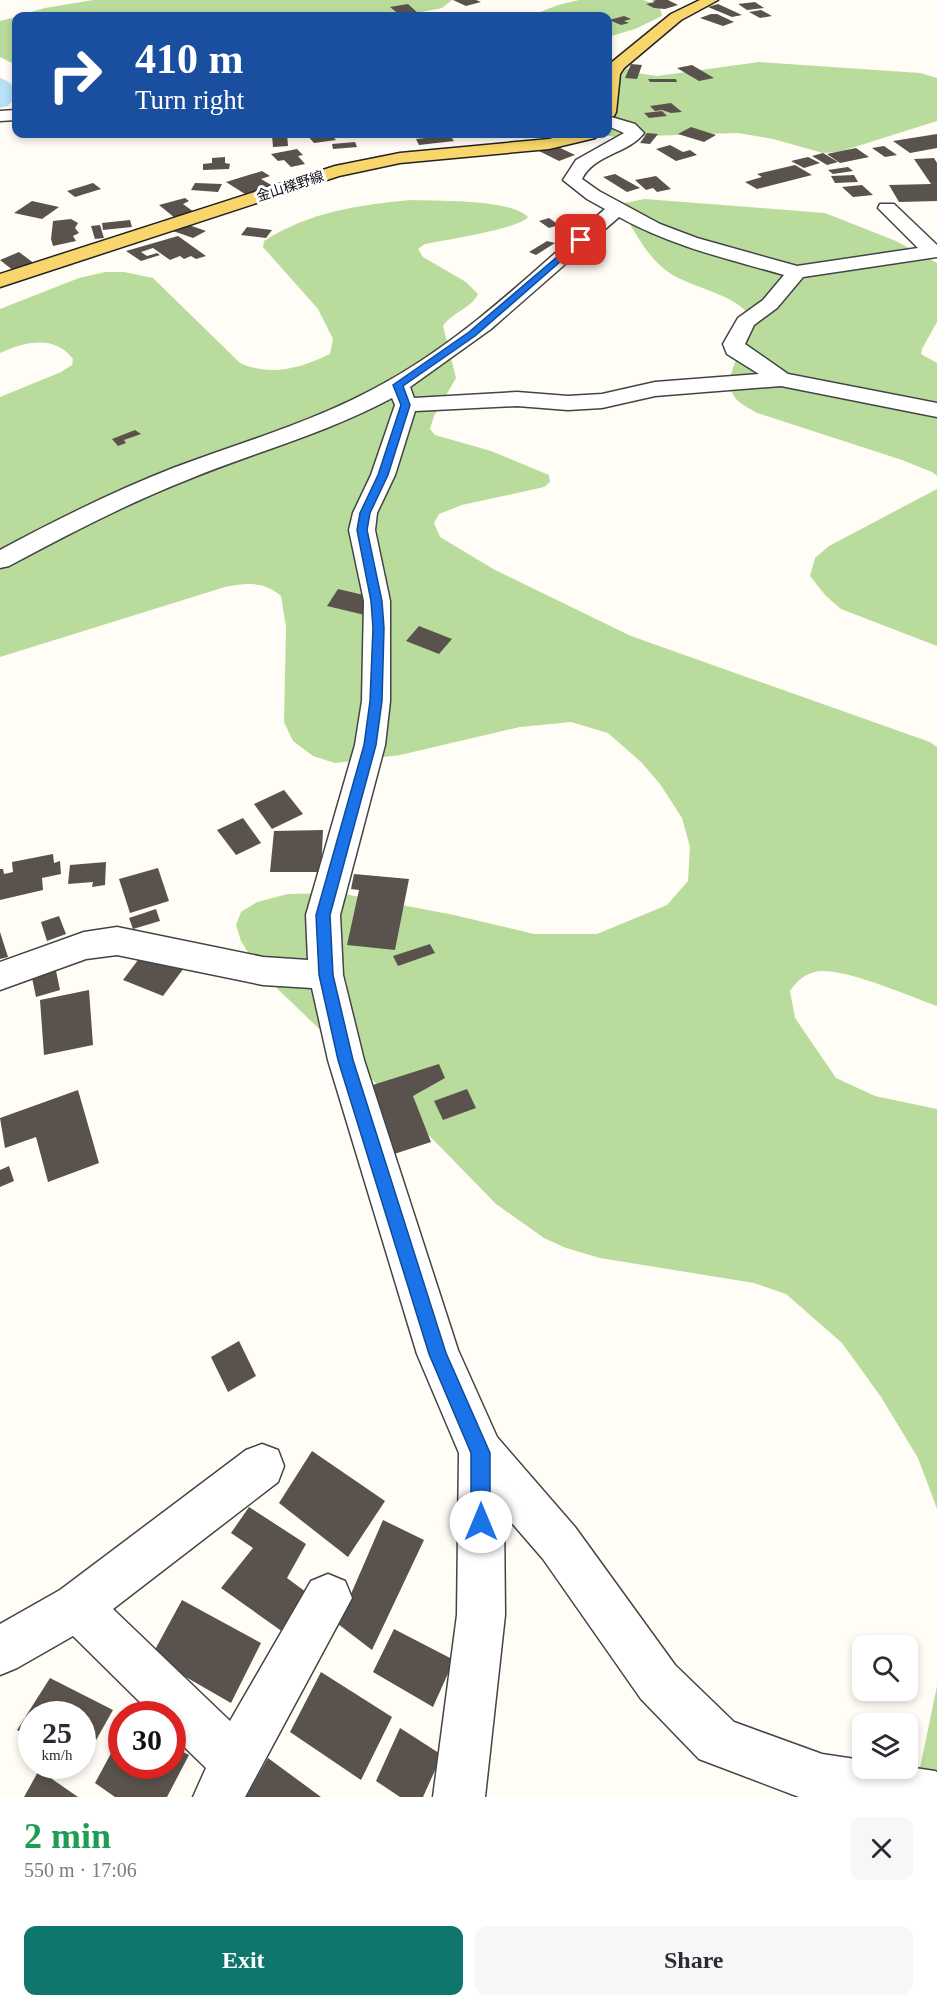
<!DOCTYPE html>
<html lang="en">
<head>
<meta charset="utf-8">
<style>
  :root { --surface:#fff; --page:#f7f7f7; --text:#2b2b33; --muted:#7c7c81; --accent:#0f766e }
  body { margin:0; font-family:"Times New Roman","Noto Sans JP",serif; background:var(--page); color:var(--text); height:100vh; display:flex; flex-direction:column; font-size:22px; white-space:nowrap }
  * { box-sizing:border-box; margin:0 }
  p { font-size:20px; color:var(--muted) }
  .icon { flex:none; width:33px; height:33px; fill:none; stroke:currentColor; stroke-width:2; stroke-linecap:round; stroke-linejoin:round }
  .map { position:relative; height:1797px; overflow:hidden }
  .panel { display:flex; flex-direction:column; background:var(--surface); flex:1 }
  .panel>* { flex:none }
  .hud { position:absolute; left:12px; top:12px; width:600px; height:126px; border-radius:12px; box-shadow:0 3px 9px #0003; background:#1a4fa0; color:#fff; overflow:hidden }
  .buttons { position:absolute; left:852px; top:1635px; display:grid; gap:12px }
  .buttons a { display:grid; place-items:center; width:66px; height:66px; border-radius:12px; background:var(--surface); box-shadow:0 3px 9px #0003; font-size:30px }
  .speed { position:absolute; left:18px; top:1701px; display:flex; gap:12px; font-size:30px; font-weight:700; text-align:center }
  .speed>* { display:grid; place-content:center; width:78px; height:78px; border-radius:50%; background:var(--surface); box-shadow:0 3px 9px #0003; line-height:1 }
  .speed small { font-size:15px; font-weight:400 }
  .speed .limit { border:9px solid #d22; background:#fff; color:#111 }
  .pin { position:absolute; display:grid; place-items:center; width:51px; height:51px; color:#fff; margin:-26px; border-radius:12px; box-shadow:0 3px 9px #0006 }
  .me { position:absolute; width:66px; margin:-33px; rotate:0deg; stroke-linejoin:round; filter:drop-shadow(0 0 4px #0008) }
  .turn { display:flex; align-items:center; gap:21px; height:126px; padding:0 24px; font-size:27px }
  .turn .icon { width:78px; height:78px; stroke-width:2.5 }
  .turn b { display:block; font-size:42px; line-height:51px }
  .round { display:grid; place-items:center; flex:none; width:63px; height:63px; border-radius:12px; background:var(--page) }
  .head { display:flex; align-items:center; justify-content:space-between; height:102px; padding:0 24px }
  h1 { font-size:36px; font-weight:700; line-height:45px; color:#1e9e55 }
  .button { display:flex; gap:12px; margin-top:auto; padding:12px 24px }
  .button a { flex:1; height:69px; border-radius:12px; background:var(--accent); color:#fff; font-size:24px; font-weight:700; line-height:69px; text-align:center }
  .button a+a { background:var(--page); color:var(--text) }
  .map>svg:first-child { display:block }
</style>
</head>
<body>
<div class="map">
<svg width="937" height="1797" viewBox="0 0 937 1797">
  <rect width="100%" height="100%" fill="#fffdf5"/>
  <g fill="#b9dc9c">
    <path d="M93 0H452L442 8 401 16H17L45 8Z"/>
    <path d="M579 0H643L656 4 660 8 662 16 635 29 608 37V16H530L558 5Z"/>
    <path d="M16 17V65L0 57V21Z"/>
    <path d="M608 60 637 73 657 76 759 62 920 73 937 78V121L839 152 823 153 773 139 738 133 617 137 595 134H608Z"/>
    <path d="M645 199 825 213 896 241 937 263V322L922 349 921 354 937 363V476L932 472 902 460 757 413C751 409 742 405 737 400 718 380 745 343 756 325 741 294 699 291 671 274 648 259 634 231 621 208L624 203Z"/>
    <path d="M410 200C435 201 512 199 528 217 519 229 444 240 425 244L418 249 423 257 466 282 478 294C471 309 452 312 443 326L456 378 434 416 430 429 435 435 491 451 549 475 550 482 544 487 462 505 439 514 434 523 440 537 495 570 631 636 930 742 937 747V1006C911 997 839 965 815 972 803 975 797 981 790 991L795 1018 836 1078 875 1096 937 1109V1509L918 1458 881 1397 842 1343 786 1294 754 1283 600 1258 566 1248 544 1238 496 1204 411 1117 260 972 241 941 236 925 241 912 257 902 288 894 339 893 454 915 534 934H597L667 905 688 881 690 847 682 818 660 784 641 762 608 733 571 722 520 727 400 755 335 763 313 756 293 741 284 722 286 627 281 596C263 581 248 583 225 587L0 657V397L61 372 72 365 73 359C54 334 24 342 0 353V309L79 278 105 272H124L153 278 240 363C271 377 301 368 330 354L333 339 318 309 263 247 264 241C309 212 358 205 410 200Z"/>
    <path d="M937 489V646L841 609 826 596 810 576 815 558 829 546Z"/>
    <path d="M937 1686V1797H914Z"/>
  </g>
  <g fill="none" stroke-linecap="round" stroke-linejoin="round">
    <path fill="#b9e0f7" fill-rule="evenodd" d="M0 78C9 81 16 86 16 97L8 106 0 108Z"/>
  </g>
  <g fill="#5a524d">
    <path d="M453 0H476L481 2 466 6Z"/>
    <path d="M656 0H668L678 5 665 9 654 8 646 4 655 2 652 1Z"/>
    <path d="M755 2 764 8 747 10 738 4Z"/>
    <path d="M408 4 420 15 401 16 390 7Z"/>
    <path d="M718 4 742 15 732 17 708 7Z"/>
    <path d="M761 10 772 16 760 18 749 12Z"/>
    <path d="M711 14H717L734 22 723 26 700 18Z"/>
    <path d="M624 16 631 19 624 21 629 23 621 25 609 20Z"/>
    <path d="M631 64 642 65 637 79 625 78Z"/>
    <path d="M692 65 714 78 699 81 677 68Z"/>
    <path d="M648 79H676L677 82H650Z"/>
    <path d="M671 103 682 112 671 113 662 110 655 111 650 106Z"/>
    <path d="M662 111 667 116 649 118 644 113Z"/>
    <path d="M691 127 716 135 704 142 678 134Z"/>
    <path d="M647 133 658 134 650 144 640 143Z"/>
    <path d="M287 134 288 146 273 147 272 135Z"/>
    <path d="M306 134H330L336 140 314 143Z"/>
    <path d="M423 134H449L454 141 419 145 416 139 426 138Z"/>
    <path d="M937 134V148L910 153 893 141Z"/>
    <path d="M355 142 357 147 333 149 332 144Z"/>
    <path d="M554 145 575 155 559 161 539 151Z"/>
    <path d="M670 145 683 152 690 150 697 155 676 161 656 149Z"/>
    <path d="M884 146 897 155 885 157 872 148Z"/>
    <path d="M856 148 869 157 840 163 827 154Z"/>
    <path d="M297 149 303 155 298 156 305 164 291 167 284 160 278 161 271 154Z"/>
    <path d="M823 153 838 162 827 165 812 156Z"/>
    <path d="M225 157V163L230 164 229 169 203 170V164L212 163V158Z"/>
    <path d="M808 157 820 163 804 168 791 161Z"/>
    <path d="M934 158 937 163V201L899 202 889 185 931 184 914 159Z"/>
    <path d="M795 165 812 175 757 189 745 182 762 177 757 174Z"/>
    <path d="M848 167 853 171 833 174 828 170Z"/>
    <path d="M262 171 270 176 261 179 273 186 245 194 226 182Z"/>
    <path d="M615 174 640 188 627 192 603 177Z"/>
    <path d="M854 175 858 182 835 183 831 176Z"/>
    <path d="M656 176 671 189 657 192 653 188 646 190 635 180Z"/>
    <path d="M93 183 101 189 75 197 67 191Z"/>
    <path d="M195 183 222 184 218 192 191 190Z"/>
    <path d="M862 185 873 195 853 197 842 187Z"/>
    <path d="M185 198 189 201 183 204 194 212 175 218 159 205Z"/>
    <path d="M32 201 59 207 42 219 14 213Z"/>
    <path d="M549 218 559 225 549 228 539 221Z"/>
    <path d="M71 219 78 223 75 228 79 233 73 236 76 241 53 246 51 239 53 221Z"/>
    <path d="M130 220 132 227 103 230 102 223Z"/>
    <path d="M186 224 206 231 193 238 173 231Z"/>
    <path d="M100 225 104 238 95 239 91 226Z"/>
    <path d="M247 227 272 230 266 238 241 235Z"/>
    <path d="M178 236 206 256 196 259 191 256 184 259 180 256 170 260 153 248 141 252 147 256 157 253 160 255 141 261 126 251Z"/>
    <path d="M547 241 555 243 536 255 529 252Z"/>
    <path d="M19 252 35 264 14 271 0 260Z"/>
    <path d="M135 430 141 434 124 440 126 443 118 446 112 439Z"/>
    <path d="M338 589 368 596 369 616 327 606Z"/>
    <path d="M419 626 452 639 439 654 406 641Z"/>
    <path d="M284 790 303 814 272 829 254 804Z"/>
    <path d="M243 818 261 843 236 855 217 830Z"/>
    <path d="M323 830 321 872H270L274 831Z"/>
    <path d="M53 854 54 863 60 861 61 874 42 878 43 890 0 900V869H3L4 874 13 872 12 862Z"/>
    <path d="M106 862 105 885 92 887 93 882 68 884 70 865Z"/>
    <path d="M158 868 169 901 130 913 119 879Z"/>
    <path d="M354 874 409 879 395 950 347 945 359 890 351 889Z"/>
    <path d="M156 909 160 921 133 929 129 918Z"/>
    <path d="M59 916 66 934 47 941 41 922Z"/>
    <path d="M0 932 8 957 0 959Z"/>
    <path d="M430 944 435 953 398 966 393 956Z"/>
    <path d="M144 952 184 968 163 996 123 980Z"/>
    <path d="M55 966 60 990 36 997 31 973Z"/>
    <path d="M89 990 93 1045 44 1055 40 1000Z"/>
    <path d="M439 1064 445 1078 413 1096 431 1142 385 1157 360 1089Z"/>
    <path d="M467 1089 476 1108 443 1120 434 1101Z"/>
    <path d="M78 1090 99 1163 48 1182 36 1137 5 1148 0 1118Z"/>
    <path d="M9 1166 14 1181 0 1187V1170Z"/>
    <path d="M239 1341 256 1376 228 1392 211 1357Z"/>
    <path d="M312 1451 385 1501 348 1557 279 1503Z"/>
    <path d="M249 1507 306 1544 287 1578 310 1595 290 1637 221 1588 253 1548 231 1533Z"/>
    <path d="M383 1520 424 1540 372 1650 338 1624Z"/>
    <path d="M182 1600 261 1643 231 1703 151 1657Z"/>
    <path d="M394 1629 454 1660 433 1707 373 1672Z"/>
    <path d="M321 1672 392 1717 361 1780 290 1732Z"/>
    <path d="M50 1678 113 1710 82 1765V1714H32V1739L17 1730Z"/>
    <path d="M400 1728 442 1755 423 1797H400L376 1781Z"/>
    <path d="M122 1733V1766H172V1746L189 1755 167 1797H115L95 1783Z"/>
    <path d="M268 1758 321 1797H246Z"/>
    <path d="M39 1770 78 1797H24Z"/>
  </g>
  <g fill="none" stroke-linecap="round" stroke-linejoin="round">
    <g stroke="#444" stroke-width="3">
      <g id="minor">
        <path d="M16 110V120L0 121V111Z"/>
        <path d="M608 116 635 124 644 133C628 154 594 154 582 179L599 191 660 224 697 238 797 266 918 248 878 208 880 204H894L937 245V257L803 277 777 308 754 325 745 344 788 374 937 403V417L781 386 655 396 602 408 568 410 517 406 415 411 395 475 377 513 375 530 390 601V701L385 745 340 915 343 975 364 1060 458 1350 497 1437 575 1527 675 1665 734 1722 822 1754 862 1760V1768L908 1767 935 1771 937 1772V1797H799L699 1759 641 1699 543 1559 504 1514 505 1615 485 1797H433L457 1615 459 1453 417 1354 328 1060 312 988 263 985 117 955 86 959 0 990V962L84 932 117 927 263 957 308 960 306 915 355 745 362 701 364 601 349 530 353 513 371 475 395 405 392 398C327 433 255 452 187 480 126 504 67 535 9 566L0 568V550C56 520 114 491 173 468 245 441 320 420 388 381 468 336 536 269 605 209L587 199 563 180 576 160 624 133 608 126ZM619 217C671 246 728 259 784 275L763 300 738 318 723 344 727 354 759 374 655 382 602 394 568 396 517 392 414 398 410 387 491 329Z"/>
        <path d="M262 1444 278 1450 284 1466 278 1482 113 1609 230 1721 311 1581 328 1574 345 1581 352 1598 245 1797H193L206 1768 172 1735V1714H152L73 1636 17 1668 0 1675V1624L60 1590 246 1450Z"/>
      </g>
    </g>
    <g stroke="#222" stroke-width="3">
      <g id="major">
        <path d="M700 0H718L681 20 624 68 620 74 616 112 614 116 608 117V69L612 62 671 14Z"/>
        <path d="M570 134H598L595 138 549 149 400 163 339 176 0 287V274L335 166 400 153 549 139Z"/>
      </g>
    </g>
    <use href="#minor" fill="#fff" fill-rule="evenodd"/>
    <use href="#major" fill="#f9d66b" fill-rule="evenodd"/>
  </g>
  <path fill="#1a73e8" stroke="#114b97" stroke-width="1.5" d="M578 239 585 240 475 336 403 386 410 405 388 475 370 513 367 530 382 601 384 628 382 701 376 745 330 915 333 975 353 1060 446 1353 490 1453V1522L487 1529 481 1532 474 1529 471 1522V1453L429 1354 338 1060 319 975 316 915 364 745 370 701 373 628 371 601 357 530 360 513 378 475 401 405 393 385 469 332Z"/>
  <g text-anchor="middle" stroke-width="6" stroke-linejoin="round" paint-order="stroke">
    <g font-size="14" fill="#111" stroke="#fff">
      <text transform="translate(290 186) rotate(-18)" y="5">金山檪野線</text>
    </g>
  </g>
</svg>
<div class="buttons">
<a><svg class="icon" aria-label="search" viewBox="0 0 24 24"><circle cx="10" cy="10" r="6"/><path d="M15 15l6 6"/></svg></a>
<a><svg class="icon" aria-label="layers" viewBox="0 0 24 24"><path d="M12 4l9 5-9 5-9-5zM3 14l9 5 9-5"/></svg></a>
</div>
<div class="speed"><div>25<small>km/h</small></div><div class="limit">30</div></div>
<div class="pin" style="left:581px;top:240px;background:#d93025"><svg class="icon" aria-label="arrive" viewBox="0 0 24 24"><path d="M6 21V4h12l-3 4 3 4H6"/></svg></div>
<svg class="me" style="left:481px;top:1522px" viewBox="-20 -20 40 40"><circle r="19" fill="#fff"/><path d="M0-13L10 11 0 6-10 11z" fill="#1a73e8"/></svg>
<div class="hud">
<div class="turn"><svg class="icon" aria-label="right" viewBox="0 0 24 24"><path d="M7 20v-9h11M14 6l5 5-5 5"/></svg><div><b>410 m</b>Turn right</div></div>
</div>
</div>
<section class="panel">
<div class="head"><div><h1>2 min</h1><p>550 m · 17:06</p></div><a class="round"><svg class="icon" aria-label="close" viewBox="0 0 24 24"><path d="M6 6l12 12M18 6L6 18"/></svg></a></div>
<div class="button"><a>Exit</a><a>Share</a></div>
</section>
</body>
</html>
